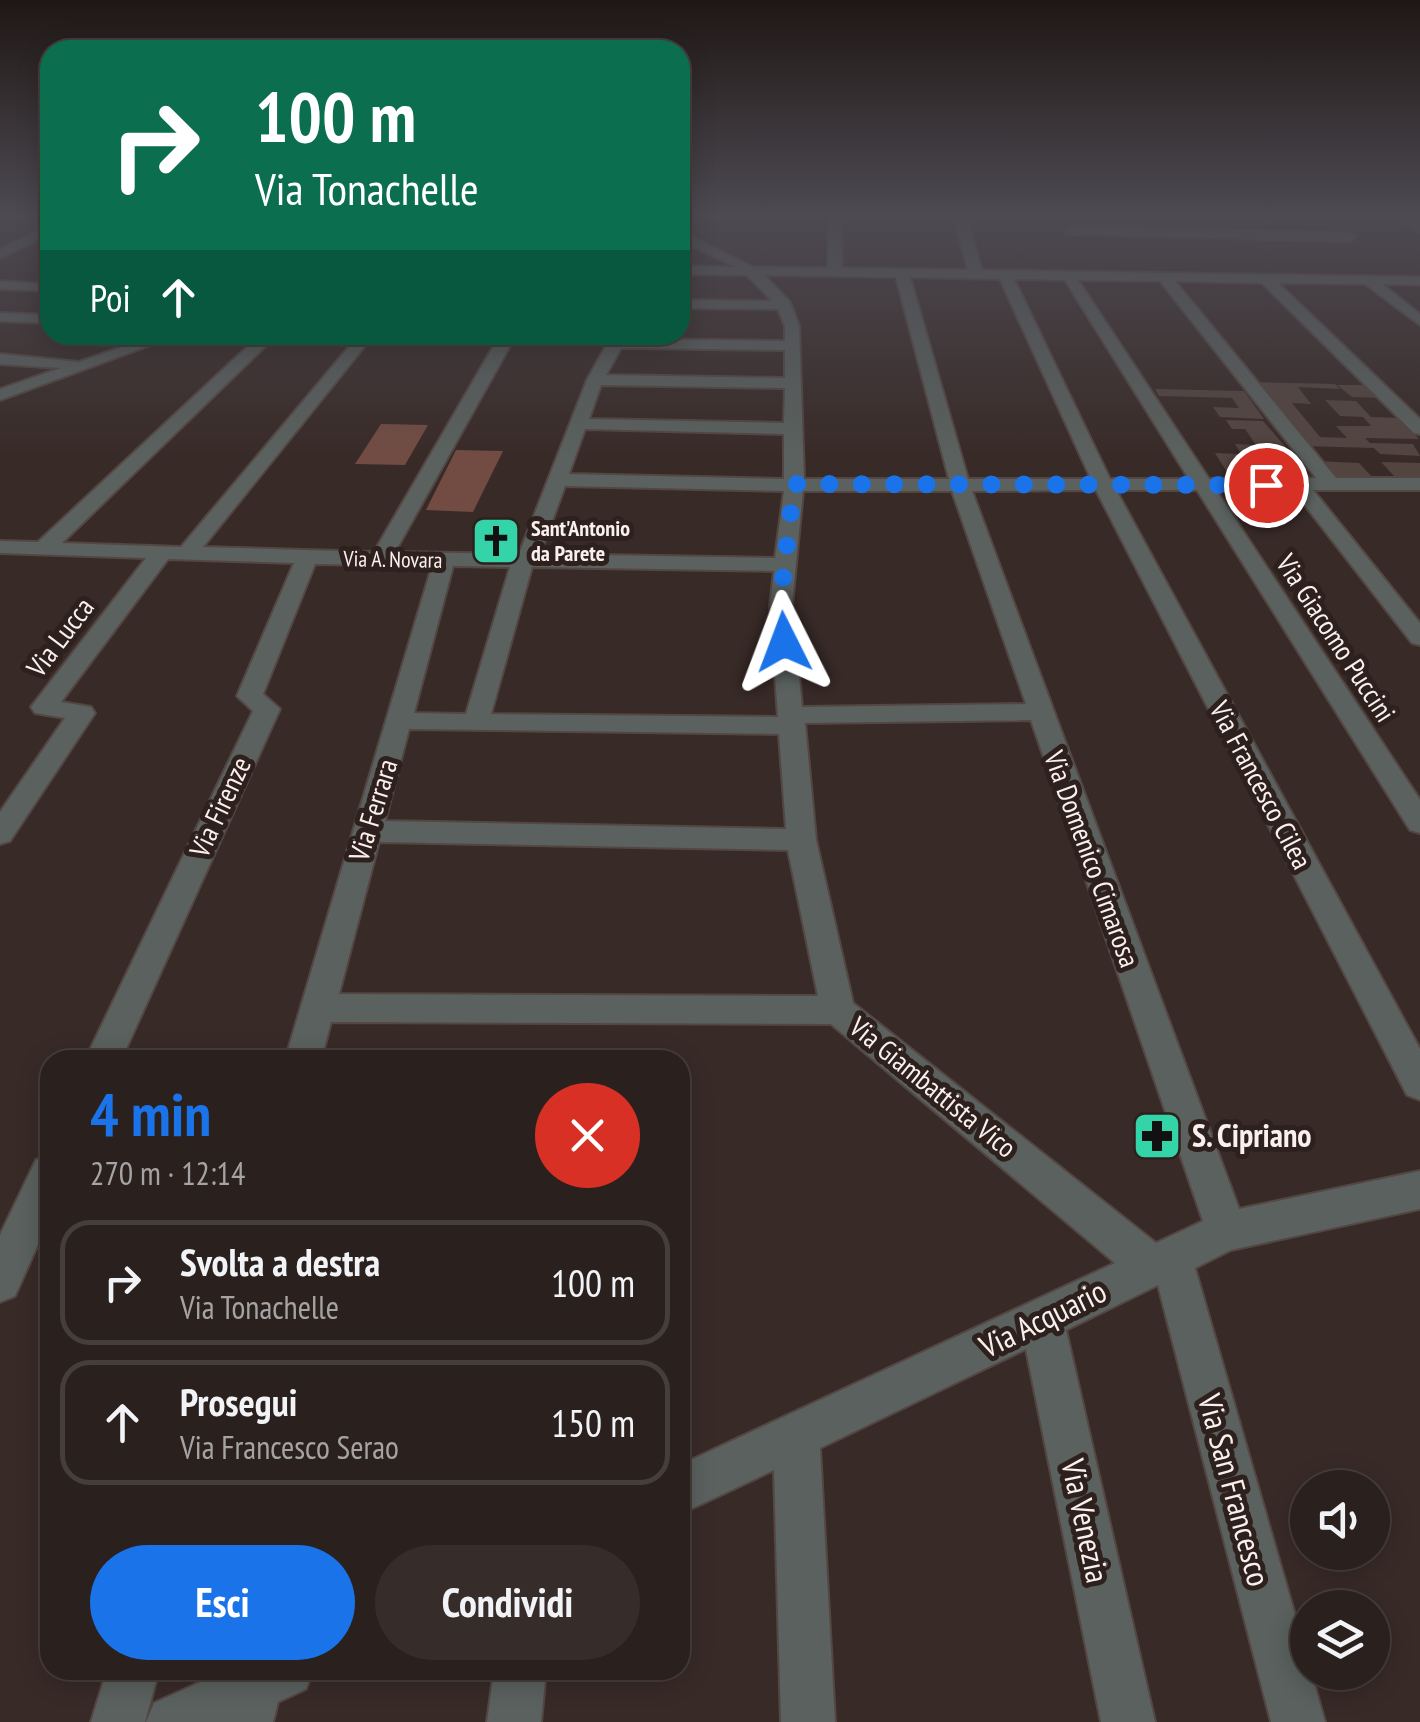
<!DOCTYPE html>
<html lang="it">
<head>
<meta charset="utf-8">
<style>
  :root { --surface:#2a201d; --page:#362d2a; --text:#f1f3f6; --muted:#a5a3a4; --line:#463e3b; --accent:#1a73e8 }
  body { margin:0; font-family:"PT Sans Narrow",sans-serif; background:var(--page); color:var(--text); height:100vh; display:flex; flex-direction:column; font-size:38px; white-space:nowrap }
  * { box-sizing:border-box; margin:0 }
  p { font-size:32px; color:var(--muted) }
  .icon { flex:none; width:55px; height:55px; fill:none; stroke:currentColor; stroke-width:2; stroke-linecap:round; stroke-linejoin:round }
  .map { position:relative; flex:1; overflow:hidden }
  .drawer { position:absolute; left:40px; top:1050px; width:650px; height:630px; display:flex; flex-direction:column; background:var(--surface); border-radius:30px; box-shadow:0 5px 25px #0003,0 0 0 2px var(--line) }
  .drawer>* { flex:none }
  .top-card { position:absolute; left:40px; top:40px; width:650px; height:305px; border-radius:30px; box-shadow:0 5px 25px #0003,0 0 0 2px var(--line); background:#0b6e4f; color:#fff; overflow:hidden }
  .buttons { position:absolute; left:1290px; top:1470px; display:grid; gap:20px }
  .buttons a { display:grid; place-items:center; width:100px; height:100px; border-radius:50%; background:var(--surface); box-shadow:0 5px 25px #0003,0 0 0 2px var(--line); font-size:50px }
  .pin { position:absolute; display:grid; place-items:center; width:85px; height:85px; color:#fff; margin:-42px; border:5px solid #fff; border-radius:50%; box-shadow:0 2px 10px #0007 }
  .me { position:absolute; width:110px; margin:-55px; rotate:357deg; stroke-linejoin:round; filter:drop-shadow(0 0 8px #0008) }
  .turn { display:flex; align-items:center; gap:35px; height:210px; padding:0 50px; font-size:45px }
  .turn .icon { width:130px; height:130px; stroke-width:2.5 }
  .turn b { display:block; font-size:70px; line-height:85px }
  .then { display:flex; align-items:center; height:95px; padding:0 50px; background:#0003; gap:20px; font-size:38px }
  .round { display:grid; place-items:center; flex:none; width:105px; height:105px; border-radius:52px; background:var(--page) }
  .head { display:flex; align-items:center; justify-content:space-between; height:170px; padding:0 50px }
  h1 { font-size:60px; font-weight:600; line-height:75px; color:var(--accent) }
  .cta { display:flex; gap:20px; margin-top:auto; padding:20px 50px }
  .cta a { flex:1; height:115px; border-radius:60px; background:var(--accent); color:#fff; font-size:40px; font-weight:600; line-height:115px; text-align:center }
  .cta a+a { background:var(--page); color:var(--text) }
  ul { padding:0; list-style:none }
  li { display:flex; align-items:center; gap:30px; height:125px; margin:0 20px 15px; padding:0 30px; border:5px solid var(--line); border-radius:30px }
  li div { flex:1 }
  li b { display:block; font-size:38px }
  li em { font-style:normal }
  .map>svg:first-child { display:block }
</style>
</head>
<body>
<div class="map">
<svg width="1420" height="1722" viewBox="0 0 1420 1722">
  <rect width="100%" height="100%" fill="#382a27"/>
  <g fill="#724c43">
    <path d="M381 424 428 425 405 465 355 464Z"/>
    <path d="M456 450 503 451 473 512 426 510Z"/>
  </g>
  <g fill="#534440">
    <path d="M1252 382 1335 384 1340 389 1298 387 1311 404 1292 403 1320 437 1347 438 1336 426H1371L1363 417 1340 416 1325 400 1356 401 1371 417 1398 418 1419 439 1365 438 1370 443 1413 444 1420 456 1380 454 1374 448 1303 446Z"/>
    <path d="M1337 385H1368L1381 398 1352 397Z"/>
    <path d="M1155 389 1244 391 1264 419 1220 417 1213 407 1239 408 1232 398 1159 396Z"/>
    <path d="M1226 420 1263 421 1313 479 1258 477 1253 470 1279 471 1271 460 1237 459 1252 480H1232L1215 453 1241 454 1235 444 1256 445 1245 429H1232Z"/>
    <path d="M1316 461 1359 463 1373 478 1328 477Z"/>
    <path d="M1381 462 1420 463V478L1395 477Z"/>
  </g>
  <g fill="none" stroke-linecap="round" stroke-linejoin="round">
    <g stroke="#534643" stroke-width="4">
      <g id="minor">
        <path d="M829 217H841L842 268 968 270 954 217H966L982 270 1420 277V285L1382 284 1420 314V325L1365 284 1278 283 1420 419V434L1414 433 1262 283 1175 281 1336 478H1420V490H1313L1420 623V645L1412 643 1293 490H1216L1420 800V833L1410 830 1197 490H1116L1420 1049V1100L1407 1095 1096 490 972 491 1239 1209 1420 1171V1209L1231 1250 1195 1268 1308 1660V1672H1311L1325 1722H1271L1158 1285 1066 1330 1155 1722H1101L1026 1349 820 1448 835 1722H781L774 1470 680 1514V1465L1115 1263 831 1024 331 1022 321 1060H285L432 566 315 564 263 694 280 709 121 1060H85L253 711 237 696 294 563 168 559 61 702 91 707 95 713 10 841 0 844V812L65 718 35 713 31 707 146 558 0 553V541L38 542 260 335H277L62 543 181 547 358 336 365 335 371 339 368 342 203 547 374 552 500 335H516L395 552 519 554 587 380 612 335H628L626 339 785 341V326L778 309 680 308V300L772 301 747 275 680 274V266L735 267 680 240V231L753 267 828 268ZM764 275 896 277 949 479H804L799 326 790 302ZM910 277 1000 279 1091 479H968ZM1014 279 1065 280 1189 479H1110ZM1078 280 1160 281 1316 478 1209 479ZM621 348 785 350V378L606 375ZM601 385 785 388 784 423 589 419ZM585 429 784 434V479L569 474ZM565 486 784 491 775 558 540 554ZM803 491H952L1026 704 802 707 792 605ZM453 566 510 567 466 714 414 713ZM532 567 774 571 770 605 778 717 491 714ZM1031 720 1203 1221 1156 1243 853 1003 816 840 805 723ZM409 729 779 734 786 829 385 821ZM379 842 788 850 818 996 339 994Z"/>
        <path d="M1395 217H1409L1420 223V232Z"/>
        <path d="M50 225V234L0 258V249Z"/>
        <path d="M1070 227 1350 233 1356 237 1350 241 1066 234Z"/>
        <path d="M0 281 45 284 50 285V291L0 289Z"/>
        <path d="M0 313 50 315V323L0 321Z"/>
        <path d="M156 335H178L0 400V389L61 368 0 364V354L79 362Z"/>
        <path d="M50 1155V1217L15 1296 0 1302V1235L36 1160Z"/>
        <path d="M107 1670H159L145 1722H91Z"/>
        <path d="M227 1670H313L306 1689 278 1702 273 1722H146L154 1703Z"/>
        <path d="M494 1670H546L541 1722H487Z"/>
      </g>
    </g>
    <use href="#minor" fill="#5a615e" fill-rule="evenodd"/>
  </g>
  <linearGradient id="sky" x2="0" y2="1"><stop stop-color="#1f1715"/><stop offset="0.47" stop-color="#4d4a52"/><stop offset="1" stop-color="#4d4a52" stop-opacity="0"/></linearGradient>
  <rect width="1420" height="458" fill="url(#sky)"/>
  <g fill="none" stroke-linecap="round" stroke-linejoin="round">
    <path stroke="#1a73e8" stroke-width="18" stroke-dasharray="0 32.4" d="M784 642 780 605 794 484 1266 485"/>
  </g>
  <defs>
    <g id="church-square" transform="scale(2.5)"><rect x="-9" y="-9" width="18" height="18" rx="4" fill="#34d4a8" stroke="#2e211d"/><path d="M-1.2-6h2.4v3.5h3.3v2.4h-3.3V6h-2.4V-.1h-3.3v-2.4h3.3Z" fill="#111"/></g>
    <g id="pharmacy-square" transform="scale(2.5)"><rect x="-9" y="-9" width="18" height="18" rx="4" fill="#34d4a8" stroke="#2e211d"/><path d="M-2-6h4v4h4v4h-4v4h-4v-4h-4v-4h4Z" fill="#111"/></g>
  </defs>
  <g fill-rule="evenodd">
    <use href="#church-square" x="496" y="541"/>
    <use href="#pharmacy-square" x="1157" y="1136"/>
  </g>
  <g text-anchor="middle" stroke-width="10" stroke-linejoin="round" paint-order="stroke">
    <g font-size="22" font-weight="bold" fill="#faf1ee" stroke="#2e211d" text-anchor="start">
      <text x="531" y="536">Sant'Antonio<tspan x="531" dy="25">da Parete</tspan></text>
    </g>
    <g font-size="22" fill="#faf1ee" stroke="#2e211d">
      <text transform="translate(393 559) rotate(1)" y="8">Via A. Novara</text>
    </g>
    <g font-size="28" fill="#faf1ee" stroke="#2e211d">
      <text transform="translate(60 637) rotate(-53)" y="10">Via Lucca</text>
      <text transform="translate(1336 638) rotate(57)" y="10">Via Giacomo Puccini</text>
      <text transform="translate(1261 785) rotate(62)" y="10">Via Francesco Cilea</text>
      <text transform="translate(220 807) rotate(-65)" y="10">Via Firenze</text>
      <text transform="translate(373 810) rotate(-73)" y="10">Via Ferrara</text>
      <text transform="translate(1092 859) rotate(70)" y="10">Via Domenico Cimarosa</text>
      <text transform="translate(933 1087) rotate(39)" y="10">Via Giambattista Vico</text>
    </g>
    <g font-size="32" font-weight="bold" fill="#faf1ee" stroke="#2e211d" text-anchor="start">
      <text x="1192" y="1147">S. Cipriano</text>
    </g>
    <g font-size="32" fill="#faf1ee" stroke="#2e211d">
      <text transform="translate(1043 1319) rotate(-26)" y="11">Via Acquario</text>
      <text transform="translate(1234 1490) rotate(75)" y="11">Via San Francesco</text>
      <text transform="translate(1085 1521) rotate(78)" y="11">Via Venezia</text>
    </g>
  </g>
</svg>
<div class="buttons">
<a><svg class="icon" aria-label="sound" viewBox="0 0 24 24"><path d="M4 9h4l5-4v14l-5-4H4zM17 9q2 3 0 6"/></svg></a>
<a><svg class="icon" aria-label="layers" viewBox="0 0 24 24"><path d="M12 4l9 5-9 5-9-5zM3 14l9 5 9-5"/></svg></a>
</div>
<div class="pin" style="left:1266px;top:485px;background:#d93025"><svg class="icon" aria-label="arrive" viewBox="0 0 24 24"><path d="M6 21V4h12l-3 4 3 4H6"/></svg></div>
<svg class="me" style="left:784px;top:642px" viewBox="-20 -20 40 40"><path d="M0-17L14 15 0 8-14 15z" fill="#1a73e8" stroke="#fff" stroke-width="4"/></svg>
<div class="top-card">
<div class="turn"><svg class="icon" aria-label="right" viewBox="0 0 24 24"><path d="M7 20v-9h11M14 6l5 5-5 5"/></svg><div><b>100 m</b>Via Tonachelle</div></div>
<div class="then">Poi<svg class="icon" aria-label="ahead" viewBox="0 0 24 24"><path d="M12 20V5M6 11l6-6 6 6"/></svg></div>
</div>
<section class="drawer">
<div class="head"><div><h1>4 min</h1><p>270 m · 12:14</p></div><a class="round" style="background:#d93025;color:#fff"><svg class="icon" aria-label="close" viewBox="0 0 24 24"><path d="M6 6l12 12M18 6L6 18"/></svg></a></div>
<ul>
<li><svg class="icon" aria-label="right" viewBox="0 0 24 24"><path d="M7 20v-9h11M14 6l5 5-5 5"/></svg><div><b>Svolta a destra</b><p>Via Tonachelle</p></div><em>100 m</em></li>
<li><svg class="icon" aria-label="ahead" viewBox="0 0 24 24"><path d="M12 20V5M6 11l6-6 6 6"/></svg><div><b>Prosegui</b><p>Via Francesco Serao</p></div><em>150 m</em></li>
</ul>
<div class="cta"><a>Esci</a><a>Condividi</a></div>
</section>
</div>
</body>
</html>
